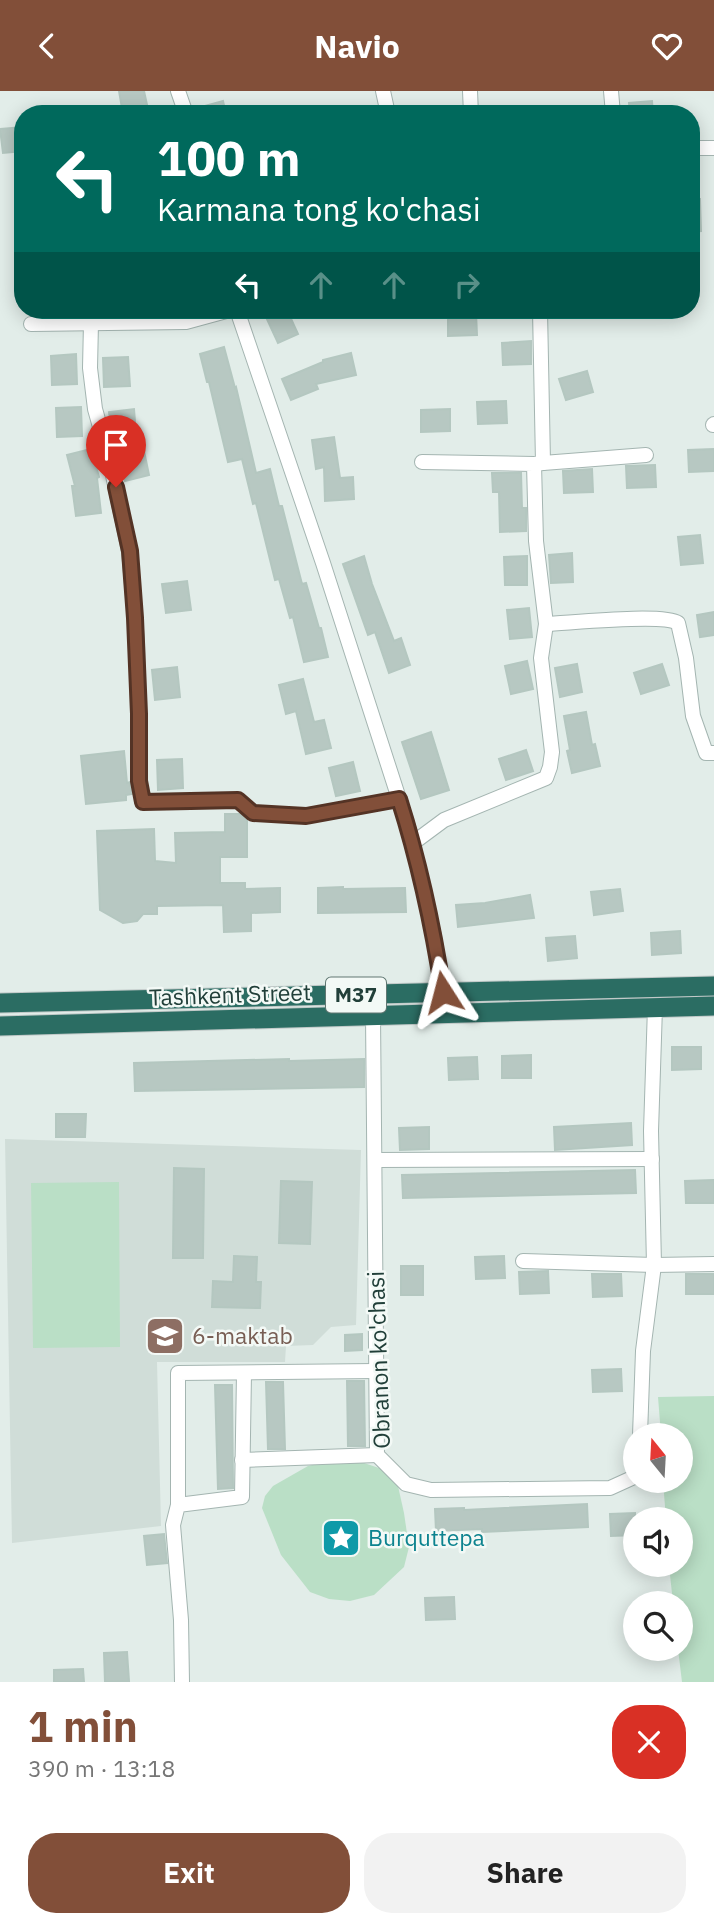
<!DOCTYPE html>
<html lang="en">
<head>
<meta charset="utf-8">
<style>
  :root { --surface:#fff; --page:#f2f2f2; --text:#222; --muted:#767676; --accent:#824f39 }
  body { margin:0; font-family:"IBM Plex Sans",sans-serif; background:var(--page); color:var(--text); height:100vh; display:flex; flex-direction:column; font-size:26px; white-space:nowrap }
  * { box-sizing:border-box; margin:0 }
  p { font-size:23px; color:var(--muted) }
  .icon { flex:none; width:38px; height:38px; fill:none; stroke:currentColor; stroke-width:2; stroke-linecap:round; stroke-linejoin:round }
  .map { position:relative; height:1591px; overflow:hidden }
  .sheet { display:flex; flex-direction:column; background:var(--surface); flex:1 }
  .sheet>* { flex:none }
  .hud { position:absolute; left:14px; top:14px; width:686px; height:214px; border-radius:28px; box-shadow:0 4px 18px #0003; background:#00695c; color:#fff; overflow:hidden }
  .needle { width:46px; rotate:342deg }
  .controls { position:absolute; left:623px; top:1332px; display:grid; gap:14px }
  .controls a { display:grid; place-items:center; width:70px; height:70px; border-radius:50%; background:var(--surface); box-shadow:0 4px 18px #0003; font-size:35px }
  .pin { position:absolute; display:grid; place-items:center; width:60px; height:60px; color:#fff; margin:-72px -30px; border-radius:50% 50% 50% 0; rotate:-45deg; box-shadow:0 0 7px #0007 }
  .pin .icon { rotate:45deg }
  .me { position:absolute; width:77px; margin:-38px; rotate:351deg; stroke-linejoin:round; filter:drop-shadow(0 0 5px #0008) }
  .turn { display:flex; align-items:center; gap:24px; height:147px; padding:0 28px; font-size:32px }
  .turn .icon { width:91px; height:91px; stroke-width:2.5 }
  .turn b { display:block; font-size:49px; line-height:60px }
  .lanes { display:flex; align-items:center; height:66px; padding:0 28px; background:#0003; justify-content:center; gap:35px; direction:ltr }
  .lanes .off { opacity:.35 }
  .round { display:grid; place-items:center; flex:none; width:74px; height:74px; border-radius:28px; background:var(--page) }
  .head { display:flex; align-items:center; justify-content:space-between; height:119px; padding:0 28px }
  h1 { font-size:42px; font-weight:700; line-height:52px; color:var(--accent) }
  .primary-button { display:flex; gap:14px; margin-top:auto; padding:14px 28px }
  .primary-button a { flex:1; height:80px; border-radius:28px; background:var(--accent); color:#fff; font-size:28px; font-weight:700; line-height:80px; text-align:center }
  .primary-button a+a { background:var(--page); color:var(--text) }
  header { display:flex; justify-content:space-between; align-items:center; height:91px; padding:0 28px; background:var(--accent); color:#fff; font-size:32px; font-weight:700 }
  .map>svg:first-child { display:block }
</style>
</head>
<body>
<header><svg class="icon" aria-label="back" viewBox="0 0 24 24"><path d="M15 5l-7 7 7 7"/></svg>Navio<svg class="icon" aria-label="heart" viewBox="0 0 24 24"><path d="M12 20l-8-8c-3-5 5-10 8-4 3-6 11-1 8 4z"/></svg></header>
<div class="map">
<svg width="714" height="1591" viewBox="0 0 714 1591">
  <rect width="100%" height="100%" fill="#e2ede9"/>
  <path fill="#d0ddd8" d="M5 1048 361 1059 356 1234 331 1236 313 1254 286 1255 285 1271H157L161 1435 12 1452Z"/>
  <g fill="#badfc6">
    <path d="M119 1091 120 1256 33 1257 31 1092Z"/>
    <path d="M714 1305V1591H682L678 1558H681V1512H673L669 1474H681V1428H666L663 1390H681V1344H661L658 1306Z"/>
    <path d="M333 1369 358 1370 382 1378 398 1395 404 1422 409 1456 404 1476 374 1504 350 1510 329 1508 310 1501 281 1464 262 1417 265 1405 273 1395 308 1375Z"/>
  </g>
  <g fill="#b7c8c2" stroke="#b4c7c0" stroke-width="2">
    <path d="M119 0H144L149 23H123Z"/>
    <path d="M223 10 226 23H195L194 18Z"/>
    <path d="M652 10 653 23H630L629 12Z"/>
    <path d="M23 36V60L3 62 0 38Z"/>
    <path d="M691 108H700L701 140 691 141Z"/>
    <path d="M282 219H287L298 243 278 252 266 226Z"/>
    <path d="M476 222 477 244 448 245V223Z"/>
    <path d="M531 250V273L503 274 502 252Z"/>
    <path d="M224 256 235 297 236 296 256 382 270 378 279 415H282L302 493 306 492 319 537H321L328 566 304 571 293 526 290 527 279 488 275 489 256 412 253 413 242 368 228 371 209 291H207L200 263Z"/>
    <path d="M351 262 356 284 316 293 318 298 291 309 282 288 323 271V269Z"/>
    <path d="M76 263 77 293 52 294 51 265Z"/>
    <path d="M128 266 130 295 104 296 103 267Z"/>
    <path d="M587 280 593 301 566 309 559 288Z"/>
    <path d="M506 310 507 332 478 333 477 311Z"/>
    <path d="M81 316 82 345 57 346 56 317Z"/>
    <path d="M134 318 136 343 112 344 109 321Z"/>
    <path d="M450 318V340L421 341V319Z"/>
    <path d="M137 345 138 356 143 355 149 384 125 390 116 351Z"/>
    <path d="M334 346 340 387 353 386 354 408 325 410 324 376 316 378 312 349Z"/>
    <path d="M91 358 99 386 97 387 101 422 76 425 72 395H75L67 364Z"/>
    <path d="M714 358V380L689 381 688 359Z"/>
    <path d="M655 374 656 396 627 397 626 375Z"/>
    <path d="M592 378 593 401 564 402 563 380Z"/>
    <path d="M492 382H521L522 417H526V440L500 441 499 401H493Z"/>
    <path d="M700 444 703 472 681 474 678 446Z"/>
    <path d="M572 462 573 491 551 492 549 464Z"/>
    <path d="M364 465 372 493 394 550 401 547 410 574 389 582 375 541 368 544 343 473Z"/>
    <path d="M527 465V494H505L504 466Z"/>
    <path d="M187 490 191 519 166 522 162 493Z"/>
    <path d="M529 517 532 546 510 548 507 519Z"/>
    <path d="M714 521V544L700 546 697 524Z"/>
    <path d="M527 570 533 598 511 603 505 575Z"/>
    <path d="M577 573 582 601 560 606 555 577Z"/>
    <path d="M662 573 669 594 641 603 634 582Z"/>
    <path d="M177 576 180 606 155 609 152 579Z"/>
    <path d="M303 588 314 631 324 629 331 657 306 663 296 620 286 623 279 594Z"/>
    <path d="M586 621 592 654 595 653 600 675 572 682 567 660 570 659 564 625Z"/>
    <path d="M431 641 449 699 421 708 402 651Z"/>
    <path d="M526 659 533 680 506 689 499 668Z"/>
    <path d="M124 660 127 692 130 691 132 703 126 704V709L86 713 81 665Z"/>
    <path d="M182 668 183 697 158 699 157 669Z"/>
    <path d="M353 671 360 700 336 705 329 677Z"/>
    <path d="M225 723H240L247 729V766H220V792H245V798L280 797V821L251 822V840L224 841 223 814 157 815V823H143L137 830 123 832 100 819 97 740 154 738 155 770 176 772 175 742 225 741Z"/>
    <path d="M343 796V798L405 797 406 821 318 822V797Z"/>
    <path d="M620 798 623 820 594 824 591 801Z"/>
    <path d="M530 804 534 827 458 836 456 814 485 812Z"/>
    <path d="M680 840 681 862 652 864 651 842Z"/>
    <path d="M575 845 577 867 548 870 546 847Z"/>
    <path d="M672 956H701V978L672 979Z"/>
    <path d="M531 964V987H502V965Z"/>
    <path d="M477 966 478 988 449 989 448 967Z"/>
    <path d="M289 968V970L364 968V996L135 1000 134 972Z"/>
    <path d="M56 1023H86L85 1046H56Z"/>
    <path d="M631 1032 632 1054 555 1059 554 1036Z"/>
    <path d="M429 1036V1058L400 1059 399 1037Z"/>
    <path d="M174 1077 204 1078 203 1167H173Z"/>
    <path d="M635 1079 636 1102 403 1107 402 1084Z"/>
    <path d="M714 1089V1112H686L685 1090Z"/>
    <path d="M281 1090 312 1091 310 1153 279 1152Z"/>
    <path d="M234 1165 257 1166 256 1191H261L260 1217 212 1216 213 1190 233 1191Z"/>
    <path d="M504 1165 505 1187 476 1188 475 1166Z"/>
    <rect x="401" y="1175" width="22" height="29"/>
    <path d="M548 1180 549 1202 520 1203 519 1181Z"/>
    <path d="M592 1183H621L622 1205 593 1206Z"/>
    <rect x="686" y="1183" width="28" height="20"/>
    <path d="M362 1243V1259L345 1260V1244Z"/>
    <path d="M621 1278 622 1300 593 1301 592 1279Z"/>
    <path d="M347 1290H364L365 1355H348Z"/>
    <path d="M266 1291H283L285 1358H268Z"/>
    <path d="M215 1294H232L233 1397 218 1398Z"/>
    <path d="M587 1413 588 1436 482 1441V1438L436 1440 435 1418 464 1417V1419Z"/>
    <path d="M635 1422V1444L611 1445 610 1423Z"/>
    <path d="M164 1443 167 1472 147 1474 144 1445Z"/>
    <path d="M454 1506 455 1528 426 1529 425 1507Z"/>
    <path d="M127 1561 129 1590 105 1591 104 1562Z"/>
    <path d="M83 1578 84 1591H54V1579Z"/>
  </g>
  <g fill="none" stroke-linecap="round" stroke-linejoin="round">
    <g stroke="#a4b5b1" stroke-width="16">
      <g id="minor">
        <path d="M178 0 186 23"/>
        <path d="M383 0 388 23"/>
        <path d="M470 0 471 23"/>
        <path d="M611 0 613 23"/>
        <path d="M691 57H714"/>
        <path d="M237 219 323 472 411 745 434 845 443 901"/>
        <path d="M91 232 90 277 95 318 111 375 129 460 137 550 139 690 143 711 238 709 253 722 306 725 399 708"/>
        <path d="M31 233 186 231 230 219"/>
        <path d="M713 334 714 333"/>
        <path d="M543 372 646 364"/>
        <path d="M534 373 543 372 540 219"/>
        <path d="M546 533C570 532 663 522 678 532L686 567 693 625 706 662H714"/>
        <path d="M413 752 444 729 546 687 550 676 552 661 541 567 546 533 536 450 534 373 422 371"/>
        <path d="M373 925 377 1364 406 1393 431 1399 610 1397 632 1387 635 1383"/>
        <path d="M375 1069 652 1068"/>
        <path d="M523 1170 654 1174 714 1173"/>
        <path d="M640 1344 643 1260 654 1174 651 1040 655 916"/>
        <path d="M242 1369 377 1364"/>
        <path d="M178 1414V1282L376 1280"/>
        <path d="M182 1591 181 1529 173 1434 178 1414 242 1406 244 1282"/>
      </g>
    </g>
    <g stroke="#c1c9c8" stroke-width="21">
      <g id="highway">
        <path d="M0 912 714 895"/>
        <path d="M0 935 714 915"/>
      </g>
    </g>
    <use href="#minor" stroke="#fff" stroke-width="14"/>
    <use href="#highway" stroke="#2b6d63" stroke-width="19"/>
  </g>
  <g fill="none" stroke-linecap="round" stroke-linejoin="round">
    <g stroke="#543325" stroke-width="18">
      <path id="route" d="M116 396 130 460 135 527 139 623V690L143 711 238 709 253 722 306 725 399 708C419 771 433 836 443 901"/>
    </g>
    <use href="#route" stroke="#824f39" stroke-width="12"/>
  </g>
  <defs>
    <g id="school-square" transform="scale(2.0125)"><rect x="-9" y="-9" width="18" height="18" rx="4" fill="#8d6e63" stroke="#f3f9f6"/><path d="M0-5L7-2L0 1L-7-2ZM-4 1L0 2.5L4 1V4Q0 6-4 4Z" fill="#fff"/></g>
    <g id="sight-square" transform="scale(2.0125)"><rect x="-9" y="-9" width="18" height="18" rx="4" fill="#0f9aa8" stroke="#f3f9f6"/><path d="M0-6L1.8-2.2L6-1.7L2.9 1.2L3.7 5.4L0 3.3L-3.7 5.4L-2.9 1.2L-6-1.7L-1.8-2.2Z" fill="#fff"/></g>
  </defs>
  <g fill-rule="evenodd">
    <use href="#school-square" x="165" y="1245"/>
    <use href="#sight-square" x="341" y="1447"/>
  </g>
  <g text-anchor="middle" stroke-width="5" stroke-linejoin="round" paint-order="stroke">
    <rect fill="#f3f9f6" stroke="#607772" stroke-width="2" x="326" y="886.5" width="60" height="35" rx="5"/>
    <g font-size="21" font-weight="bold" fill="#213f39">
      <text x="356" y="911">M37</text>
    </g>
    <g font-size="23" fill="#213f39" stroke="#f3f9f6">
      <text transform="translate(230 904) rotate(-2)" y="8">Tashkent Street</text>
      <text transform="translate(379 1269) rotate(-92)" y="8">Obranon ko'chasi</text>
    </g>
    <g font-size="23" fill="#785e54" stroke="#f3f9f6" text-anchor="start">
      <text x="192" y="1253">6-maktab</text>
    </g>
    <g font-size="23" fill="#0d838f" stroke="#f3f9f6" text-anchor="start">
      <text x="368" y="1455">Burquttepa</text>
    </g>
  </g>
</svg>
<div class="controls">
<a><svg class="needle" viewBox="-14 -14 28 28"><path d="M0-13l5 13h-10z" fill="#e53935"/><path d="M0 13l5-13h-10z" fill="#767676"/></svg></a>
<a><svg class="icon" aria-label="sound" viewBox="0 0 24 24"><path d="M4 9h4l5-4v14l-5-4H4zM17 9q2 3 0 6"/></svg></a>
<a><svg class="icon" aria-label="search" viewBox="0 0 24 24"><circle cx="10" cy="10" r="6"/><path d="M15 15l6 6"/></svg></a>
</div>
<div class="pin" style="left:116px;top:396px;background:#d93025"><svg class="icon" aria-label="arrive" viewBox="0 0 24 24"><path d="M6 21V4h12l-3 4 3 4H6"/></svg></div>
<svg class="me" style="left:443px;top:901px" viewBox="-20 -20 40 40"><path d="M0-17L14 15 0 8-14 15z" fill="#824f39" stroke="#fff" stroke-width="4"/></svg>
<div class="hud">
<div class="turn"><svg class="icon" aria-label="left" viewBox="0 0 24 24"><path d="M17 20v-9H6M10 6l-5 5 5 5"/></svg><div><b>100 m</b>Karmana tong ko'chasi</div></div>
<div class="lanes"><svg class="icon" aria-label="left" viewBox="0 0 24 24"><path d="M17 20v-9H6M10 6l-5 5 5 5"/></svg><svg class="icon off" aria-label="ahead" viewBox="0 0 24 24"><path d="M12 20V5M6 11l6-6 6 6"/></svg><svg class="icon off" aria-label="ahead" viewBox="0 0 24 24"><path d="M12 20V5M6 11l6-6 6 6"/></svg><svg class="icon off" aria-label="right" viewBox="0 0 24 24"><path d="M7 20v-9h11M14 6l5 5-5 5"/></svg></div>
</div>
</div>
<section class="sheet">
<div class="head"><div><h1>1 min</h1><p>390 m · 13:18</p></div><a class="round" style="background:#d93025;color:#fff"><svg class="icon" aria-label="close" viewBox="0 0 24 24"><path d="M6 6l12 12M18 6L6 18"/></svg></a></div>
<div class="primary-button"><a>Exit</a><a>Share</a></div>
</section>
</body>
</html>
